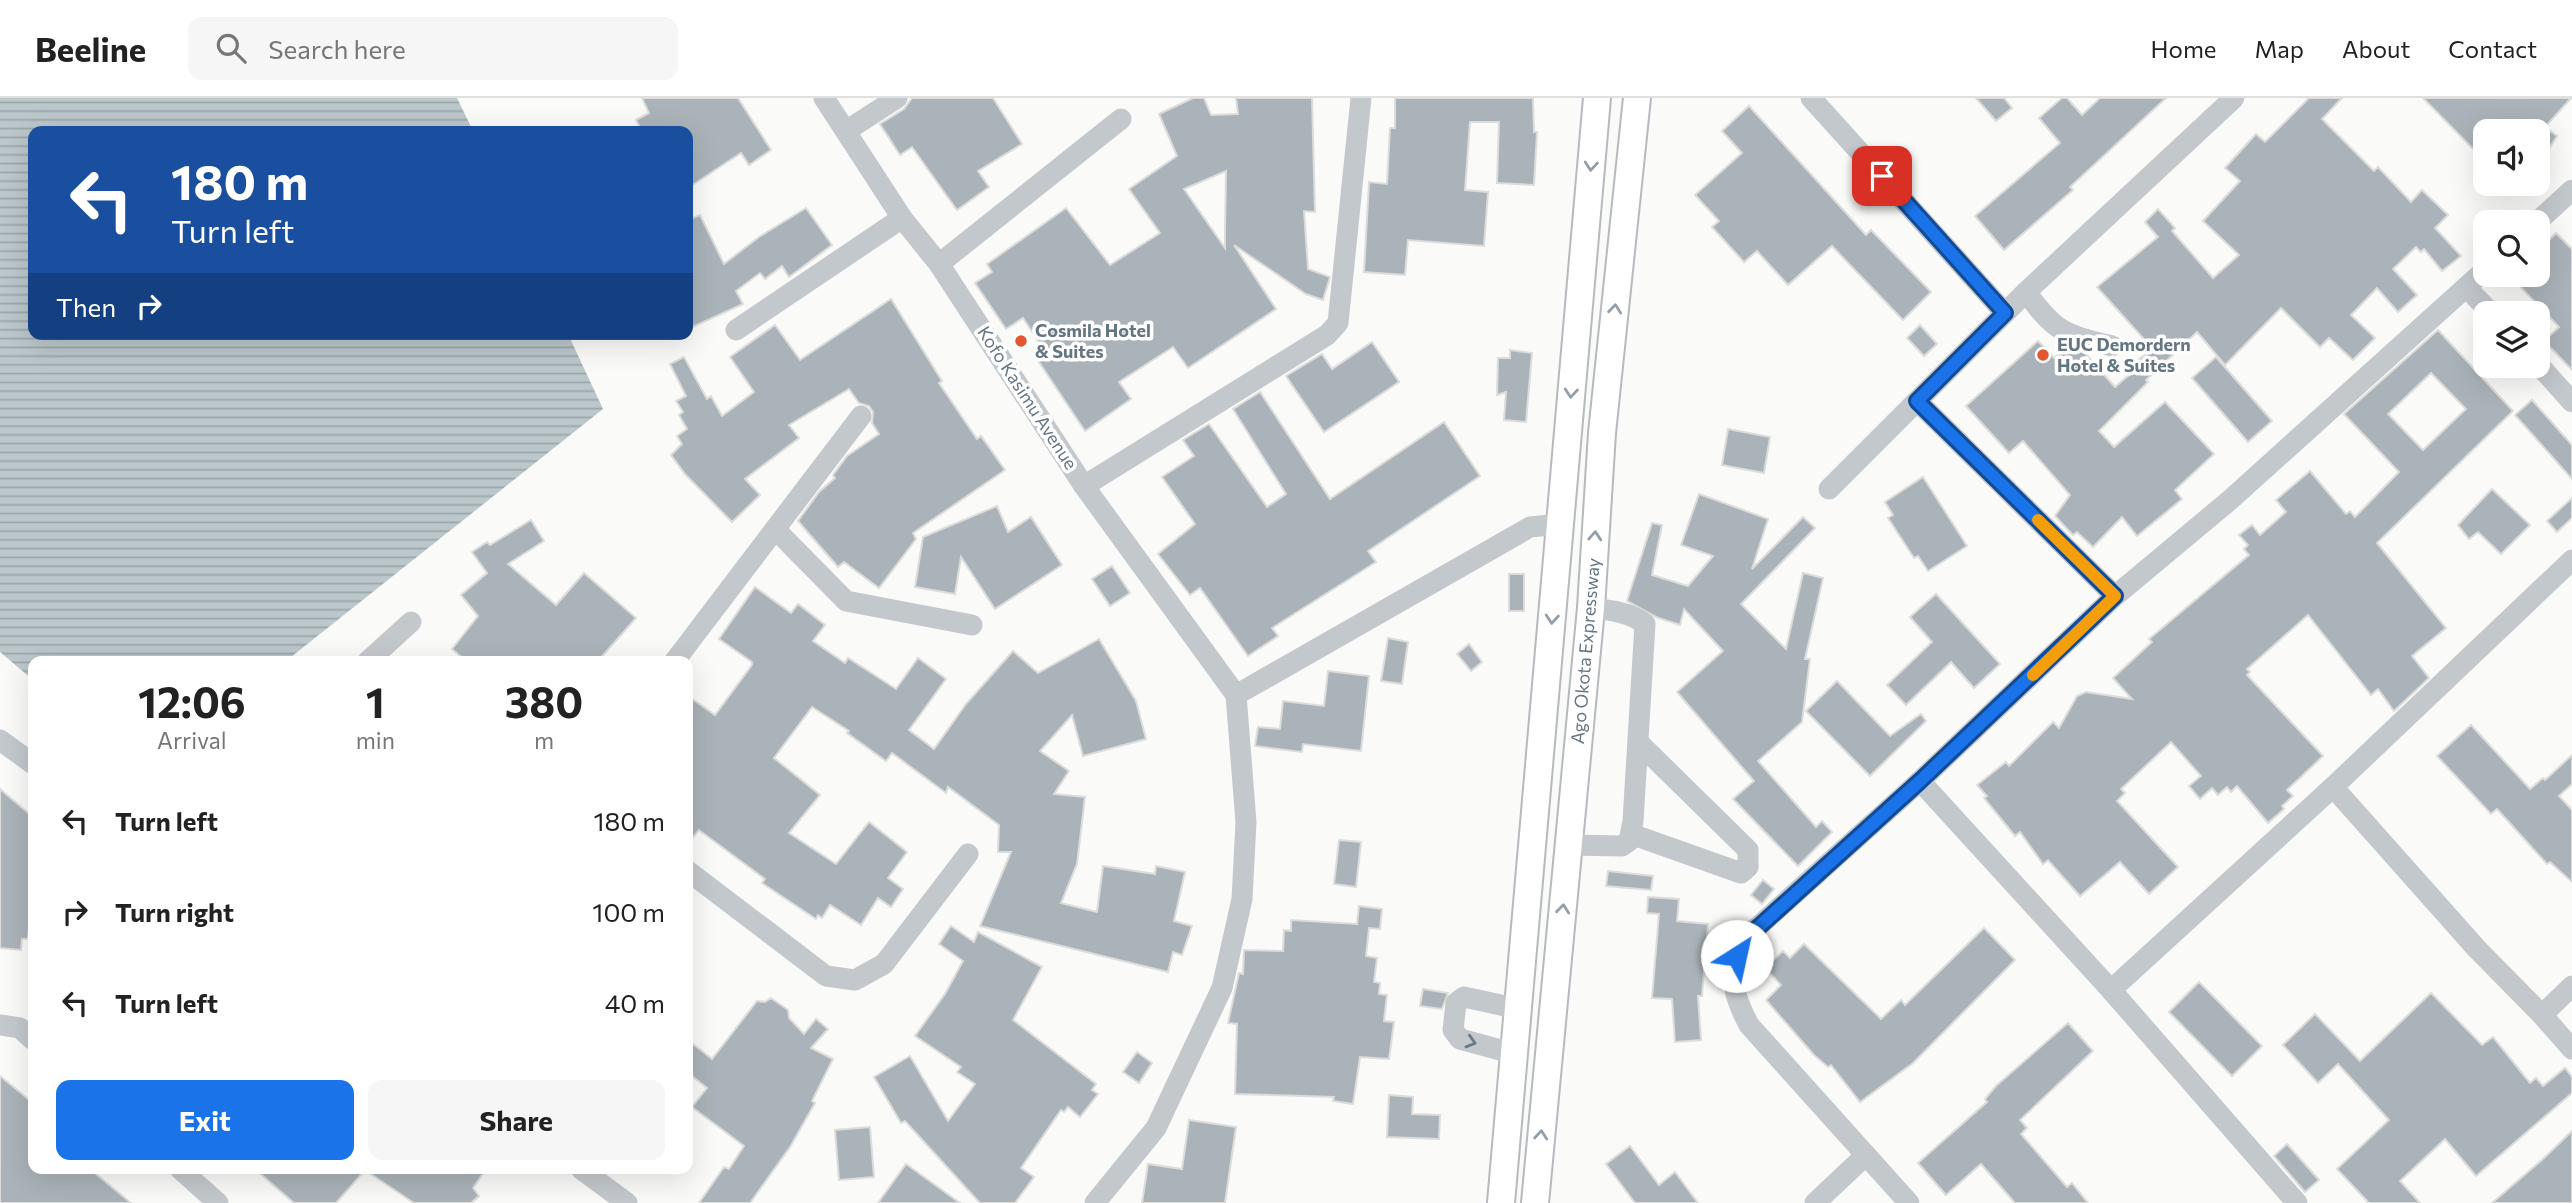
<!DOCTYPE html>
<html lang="en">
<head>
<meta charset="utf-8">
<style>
  :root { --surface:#fff; --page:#f6f6f6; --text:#222; --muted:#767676; --line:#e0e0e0; --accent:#1a73e8 }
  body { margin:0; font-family:Commissioner,sans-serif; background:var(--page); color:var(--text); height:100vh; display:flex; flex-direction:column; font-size:26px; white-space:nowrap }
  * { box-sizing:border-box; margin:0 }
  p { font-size:23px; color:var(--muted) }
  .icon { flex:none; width:38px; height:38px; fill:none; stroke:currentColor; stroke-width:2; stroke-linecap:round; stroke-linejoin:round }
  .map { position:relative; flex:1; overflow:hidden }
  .details { position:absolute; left:28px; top:558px; width:665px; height:518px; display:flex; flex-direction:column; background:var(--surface); border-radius:14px; box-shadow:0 7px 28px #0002 }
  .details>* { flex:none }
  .guide { position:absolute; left:28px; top:28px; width:665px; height:214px; border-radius:14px; box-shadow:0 7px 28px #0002; background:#1a4fa0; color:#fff; overflow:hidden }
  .tools { position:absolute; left:2473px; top:21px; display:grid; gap:14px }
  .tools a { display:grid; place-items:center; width:77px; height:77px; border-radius:14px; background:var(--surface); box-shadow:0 7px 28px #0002; font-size:35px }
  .pin { position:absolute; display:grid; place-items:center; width:60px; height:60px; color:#fff; margin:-30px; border-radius:14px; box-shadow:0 4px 10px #0006 }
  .me { position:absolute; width:77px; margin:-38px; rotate:35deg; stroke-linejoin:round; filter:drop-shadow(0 0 5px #0008) }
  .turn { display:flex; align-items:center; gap:24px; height:147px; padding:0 28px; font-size:32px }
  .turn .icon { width:91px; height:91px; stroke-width:2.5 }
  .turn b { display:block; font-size:49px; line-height:60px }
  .then { display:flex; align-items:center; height:66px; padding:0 28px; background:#0003; gap:14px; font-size:26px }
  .eta { display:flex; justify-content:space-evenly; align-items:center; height:119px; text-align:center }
  .eta b { font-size:42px; font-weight:700; line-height:49px }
  .button { display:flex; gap:14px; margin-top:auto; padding:14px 28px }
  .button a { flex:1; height:80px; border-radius:14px; background:var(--accent); color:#fff; font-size:28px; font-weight:700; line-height:80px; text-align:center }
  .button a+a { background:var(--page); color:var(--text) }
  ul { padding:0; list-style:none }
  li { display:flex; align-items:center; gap:21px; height:91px; padding:0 28px }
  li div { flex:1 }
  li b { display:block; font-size:26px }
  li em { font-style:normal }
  header { display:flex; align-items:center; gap:42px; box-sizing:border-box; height:98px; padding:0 35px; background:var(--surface); border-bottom:2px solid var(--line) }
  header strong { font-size:33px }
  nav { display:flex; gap:38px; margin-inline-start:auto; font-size:24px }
  .search { width:490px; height:63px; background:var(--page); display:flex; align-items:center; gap:18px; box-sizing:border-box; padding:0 24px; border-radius:14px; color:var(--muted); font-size:26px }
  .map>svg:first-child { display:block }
</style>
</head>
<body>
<header>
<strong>Beeline</strong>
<div class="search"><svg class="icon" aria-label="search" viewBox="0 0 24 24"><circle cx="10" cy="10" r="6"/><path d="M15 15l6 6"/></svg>Search here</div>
<nav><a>Home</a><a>Map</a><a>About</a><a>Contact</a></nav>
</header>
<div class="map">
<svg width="2572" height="1105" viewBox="0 0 2572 1105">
  <defs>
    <pattern id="water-rules" width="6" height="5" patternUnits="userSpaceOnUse" patternTransform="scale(1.75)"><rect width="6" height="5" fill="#bbc7cb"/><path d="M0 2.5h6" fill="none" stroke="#9ca6aa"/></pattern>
  </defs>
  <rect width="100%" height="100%" fill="#fafaf8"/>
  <path fill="url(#water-rules)" d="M0 0H457L473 33H33V236H568L603 311 286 563 33 564V582L0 554Z"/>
  <g fill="#aab3b9" stroke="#dcdcda" stroke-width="2" fill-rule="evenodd">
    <path d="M642 0H738L771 52 749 67 741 55 688 90V33H642L636 22 649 15Z"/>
    <path d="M912 0H993L1022 46 978 73 989 89 957 112 912 49 900 57 880 26 904 11Z"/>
    <path d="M1193 0H1204L1211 17 1238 16 1236 0H1312L1315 114 1304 113 1308 171 1330 179 1323 202 1306 196 1234 147 1276 211 1188 270 1173 249 1119 284 1131 301 1085 333 1037 261 1046 255 1023 220 1006 231 975 185 992 174 987 166 1066 110 1110 167 1160 135 1129 91 1177 58 1159 16ZM1226 73 1225 133V150L1184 91Z"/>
    <path d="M1395 0H1533L1534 34H1537L1534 87 1497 85 1499 24H1470L1465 92 1488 94 1484 148 1408 142 1405 177 1364 174 1369 84 1387 86 1390 30H1395Z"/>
    <path d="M1976 0H2004L2012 10 1996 23Z"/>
    <path d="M2062 0H2067L2082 17 2100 0H2166L2070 89 2073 92 2004 152 1975 118 2060 45 2039 20Z"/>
    <path d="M2309 0H2342L2322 21 2374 73 2378 69 2411 104 2422 92 2448 117 2435 130 2461 158 2442 173 2424 151 2421 154 2416 149 2393 171 2417 197 2398 214 2377 190 2351 217 2375 240 2353 262 2329 240 2320 249 2281 210 2225 267 2197 234 2146 282 2148 284 2099 333 2114 349 2165 304 2214 356 2175 392 2182 401 2137 438 2122 419 2093 449 2077 434 2073 437 2055 418 2070 397 2023 343 2009 355 1966 308 2038 243 2054 260 2067 249 2084 254 2115 289 2137 270 2134 265 2153 251 2097 189 2158 139 2145 124 2158 111 2175 130 2172 133 2213 180 2239 157 2203 123 2240 83 2225 70 2256 36 2265 44Z"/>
    <path d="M2423 0H2571L2545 29 2557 38 2538 68V33H2485V63Z"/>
    <path d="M1749 8 1866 137 1871 132 1931 194 1903 222 1832 148 1788 187 1757 153 1744 164 1712 129 1719 123 1695 97 1742 55 1722 33Z"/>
    <path d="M806 110 832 147 789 179 782 168 765 181 760 175 736 193 743 206 688 231V122L700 117 724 166 759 139Z"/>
    <path d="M2556 135 2572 151V272L2544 243 2559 229 2509 177H2538V153Z"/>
    <path d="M891 201 942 283 939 285 977 341 981 338 1005 372 913 435 916 441 879 490 844 464 838 469 798 423 819 394 835 380 833 377 847 358 879 336 872 325 873 314 869 308 859 305 849 291 789 327 799 340 745 381 760 397 732 424 685 376 671 357 682 346 677 338 687 331 679 317 683 314 676 303 686 298 670 266 684 259 707 301 711 298 722 318 754 294 730 259 775 227 800 262Z"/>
    <path d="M1920 227 1937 246 1924 258 1907 240Z"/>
    <path d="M2438 232 2513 313 2377 445 2446 530 2412 558 2429 580 2394 613 2378 591 2371 597 2308 517 2247 571 2250 574 2247 577 2323 658 2287 692 2293 698 2282 708 2284 711 2268 725 2237 688 2231 694 2227 689 2218 697 2212 690 2200 701 2189 688 2201 678 2171 644 2121 691 2125 695 2117 703 2178 769 2149 796 2120 764 2080 798 2048 762 2043 766 2020 734 2015 738 1984 700 1987 698 1977 687 2006 664 2009 668 2053 624 2059 630 2077 598 2086 594 2132 601 2113 580 2152 544 2149 541 2249 457 2244 451 2248 447 2239 437 2252 427 2260 437 2286 414 2276 402 2310 373 2346 416 2350 413 2355 419 2399 374 2344 316ZM2431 275 2466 311 2423 352 2388 316Z"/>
    <path d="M1372 244 1399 284 1324 334 1286 278 1322 256 1332 271Z"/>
    <path d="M1510 252 1532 255 1526 324 1504 322 1506 294 1497 297 1498 260H1510Z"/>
    <path d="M2216 259 2272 323 2248 344 2192 280Z"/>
    <path d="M1260 294 1330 401 1444 324 1480 378 1368 453 1376 464 1272 530 1278 538 1248 558 1200 490 1190 497 1158 456 1195 426 1162 379 1194 358 1183 342 1209 326 1267 409 1286 396 1233 311Z"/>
    <path d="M2532 302 2572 347V381L2515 317Z"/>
    <path d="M1728 331 1770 339 1764 375 1722 367Z"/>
    <path d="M1923 379 1967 448 1928 473 1918 458 1914 460 1888 420 1893 417 1885 404Z"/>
    <path d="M2492 391 2530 427 2501 456 2478 434 2469 441 2458 427Z"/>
    <path d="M1699 396 1768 421 1752 471 1803 419 1815 430 1741 506 1786 551 1803 475 1823 480 1805 561H1810L1802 624 1758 663 1816 729 1822 723 1832 734 1798 768 1733 701 1754 683 1677 594 1723 553 1684 511 1680 527 1656 519 1627 503 1652 425 1662 427 1652 477 1688 488 1713 458 1681 447Z"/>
    <path d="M2572 400V420L2557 434 2547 423Z"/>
    <path d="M997 408 1008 434 1031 419 1062 467 995 511 961 459 955 496 915 489 923 439Z"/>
    <path d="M531 422 544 443 508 466 556 507 584 475 636 520 597 564H467L452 551 478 518 461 497 487 475 472 454 487 444 490 447Z"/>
    <path d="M1112 468 1130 495 1110 508 1092 481Z"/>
    <rect x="1509" y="476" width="15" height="37"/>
    <path d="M755 489 791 515 798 506 825 527 813 543 845 565 848 560 896 591 918 560 946 581 909 632 934 651 966 606 1013 553 1038 575 1099 541 1136 603 1146 641 1083 658 1072 617 1040 653 1069 673 1054 696 1085 699 1077 766 1061 805 1097 814 1103 768 1155 776 1156 768 1185 774 1174 823 1192 828 1182 857 1173 854 1168 874 980 828 1011 754H998L999 727 948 689 946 695 892 655 886 663 847 635 849 633 812 609 774 660 820 697 789 735 836 766 869 724 907 754 888 780 903 791 891 809 878 800 861 827 830 807 822 820 818 817 816 821 762 785 765 781 699 732 688 745V598L715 617 752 567V564L719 541Z"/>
    <path d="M1936 496 2000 566 1974 590 1951 564 1906 607 1887 587 1932 544 1910 519Z"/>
    <path d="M1388 540 1408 544 1402 586 1381 583Z"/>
    <path d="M1469 546 1482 564 1471 573 1457 556Z"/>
    <path d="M1328 573 1369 578 1361 653 1303 646 1302 654 1255 648 1258 629 1280 631 1283 603 1324 608Z"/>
    <path d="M1837 583 1890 638 1921 616 1926 623 1870 678 1806 613Z"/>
    <path d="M2471 627 2530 691 2543 680 2545 682 2572 657V686L2559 698 2572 712V784L2550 764 2547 766 2497 711 2491 716 2437 658Z"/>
    <path d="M0 691 33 719V784L28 841H22L21 852 0 850Z"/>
    <path d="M1339 742 1361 744 1356 789 1334 786Z"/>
    <path d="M1608 773 1653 778 1651 792 1606 788Z"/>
    <path d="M1763 782 1774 791 1762 806 1751 797Z"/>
    <path d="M1648 799 1679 801 1677 823 1708 826 1702 898H1698L1701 942 1675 944 1672 901 1652 900 1659 816 1647 815Z"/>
    <path d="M1359 808 1382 811 1380 831 1369 830 1366 858 1377 860 1374 884 1380 885 1379 896 1387 897 1384 923 1394 924 1389 961 1360 959 1353 1006 1333 1003 1334 999 1235 996 1237 926 1228 925 1239 875 1243 876 1244 852 1283 853 1284 832 1291 833V822L1357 826Z"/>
    <path d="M951 828 974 844 978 834 1042 869 1013 922 1096 986 1092 992 1098 996 1080 1019 1068 1009 1064 1014 1061 1012 1021 1070 1034 1079 1015 1105H980L905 1023 901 1025 874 979 910 958 948 1023 975 986 957 974 961 969 915 938 945 896 963 863 939 846Z"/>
    <path d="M1984 830 2015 862 1913 965 1860 1004 1831 967 1828 969 1814 957 1766 902 1781 887 1765 870 1783 853 1790 860 1804 846 1881 921 1901 902 1905 907Z"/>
    <path d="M2199 884 2262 948 2232 978 2169 914Z"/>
    <path d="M1423 891 1448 895 1442 911 1420 908Z"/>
    <path d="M2431 895 2482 947 2493 939 2530 985 2536 980 2543 988 2565 970 2572 979V995L2476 1078 2445 1041 2400 1083 2420 1105H2369L2337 1071 2389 1022 2338 966 2318 985 2283 947 2315 916 2360 963Z"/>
    <path d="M771 900 788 912 789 920 804 936 816 921 828 931 811 950 833 961 812 1003 815 1005 790 1049 750 1105H699L724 1069 729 1071 744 1048 692 1009 707 990 688 975V942L712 961 757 903 765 904Z"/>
    <path d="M2068 925 2093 953 2020 1022 2027 1030 2021 1036 2067 1089 2072 1085 2088 1105H2015L1981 1066 1946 1097 1918 1065 1987 1004 1985 1001 1996 988Z"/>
    <path d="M1137 954 1152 965 1139 985 1123 974Z"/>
    <path d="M0 978 33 1005V1071H90L131 1105H0Z"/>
    <path d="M1389 997 1413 999 1412 1016 1440 1017 1439 1041 1387 1039Z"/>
    <path d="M1189 1022 1236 1029 1225 1105H1142L1148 1066 1182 1071Z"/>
    <path d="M870 1029 874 1079 839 1082 835 1032Z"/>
    <path d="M2572 1033V1105H2492L2543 1061Z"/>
    <path d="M2287 1046 2319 1082 2305 1094 2274 1058Z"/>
    <path d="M1630 1048 1659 1087 1675 1074 1698 1105H1635L1606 1066Z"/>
    <path d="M906 1066 960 1105H878Z"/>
    <path d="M255 1071H486L473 1090 479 1098 471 1105H414L365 1072 336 1105H294Z"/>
  </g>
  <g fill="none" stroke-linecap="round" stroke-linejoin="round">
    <g stroke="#b5babe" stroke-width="30">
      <g id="major">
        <path d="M1501 1105 1597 0"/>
        <path d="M1535 1105 1591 510 1602 335 1637 0"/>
      </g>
    </g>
    <g stroke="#c3c8cc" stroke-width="21">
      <path d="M824 0 902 120 939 166 1084 388 1236 597"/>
      <path d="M1811 0 2005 215"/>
      <path d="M846 33 897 0"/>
      <path d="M2537 124 2572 92"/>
      <path d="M939 166 1121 21"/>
      <path d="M2466 189 2491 215"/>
      <path d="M2026 194C2056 235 2064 236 2112 248"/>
      <path d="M736 232 902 120"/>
      <path d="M2538 266 2572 304"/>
      <path d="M1917 303 2115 498"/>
      <path d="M1084 388 1327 237 1338 225 1361 0"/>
      <path d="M1829 391 2026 194 2234 0"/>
      <path d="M775 431 846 503 972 527"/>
      <path d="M367 564 411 524"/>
      <path d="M674 564 861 318"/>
      <path d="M0 642 33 666"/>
      <path d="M1920 683 2111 892 2297 1105"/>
      <path d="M2333 689 2477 851 2542 917"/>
      <path d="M1631 736 1741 775 1748 769V752L1639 645"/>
      <path d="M1570 747 1622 748 1629 743 1633 723 1645 526C1630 514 1609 512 1591 510"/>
      <path d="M688 773 826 878 855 882 884 866 968 756"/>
      <path d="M2572 888 2542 917 2572 951"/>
      <path d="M2111 892 2333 689 2572 462"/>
      <path d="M0 927 20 930 33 942"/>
      <path d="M1515 956 1460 941 1453 932 1456 905 1464 899 1519 911"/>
      <path d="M180 1071 218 1105"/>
      <path d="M581 1071 627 1105"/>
      <path d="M1095 1105 1156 1030 1222 890 1242 801 1246 724 1236 597 1530 429 1560 426"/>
      <path d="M1815 1105 1866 1057"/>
      <path d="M1909 1105 1749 927C1731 893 1730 881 1741 844L1920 683 2115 498 2230 402 2485 172"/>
    </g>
    <use href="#major" stroke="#fff" stroke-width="26"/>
  </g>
  <defs><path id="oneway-chevron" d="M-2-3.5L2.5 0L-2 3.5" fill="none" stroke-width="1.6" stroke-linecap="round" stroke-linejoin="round" transform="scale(1.75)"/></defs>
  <g stroke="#939fa8">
    <use href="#oneway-chevron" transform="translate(1591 68) rotate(95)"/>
    <use href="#oneway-chevron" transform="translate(1615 211) rotate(-84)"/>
    <use href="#oneway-chevron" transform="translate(1571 295) rotate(95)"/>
    <use href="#oneway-chevron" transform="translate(1595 438) rotate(-86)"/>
    <use href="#oneway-chevron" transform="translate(1552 521) rotate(95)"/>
    <use href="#oneway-chevron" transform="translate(1563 811) rotate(-84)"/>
    <use href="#oneway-chevron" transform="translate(1541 1037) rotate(-85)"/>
  </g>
  <use stroke="#6a7a87" href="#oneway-chevron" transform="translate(1471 944) rotate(16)"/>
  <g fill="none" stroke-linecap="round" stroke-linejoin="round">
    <g stroke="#114b97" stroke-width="18">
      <path id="route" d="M1737 858 1741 845 1920 683 2115 498 1917 303 2005 215 1882 78"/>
    </g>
    <use href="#route" stroke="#1a73e8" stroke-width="12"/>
    <path stroke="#f59e0b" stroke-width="12" d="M2033 577 2115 498 2038 422"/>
  </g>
  <g fill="#e4572e" stroke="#fff" stroke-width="2.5">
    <circle cx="1021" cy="243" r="7"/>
    <circle cx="2043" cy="257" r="7"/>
  </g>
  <g text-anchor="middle" stroke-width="7" stroke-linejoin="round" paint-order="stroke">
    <g font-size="18" font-weight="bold" fill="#657683" stroke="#fff" text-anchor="start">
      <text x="1035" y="239">Cosmila Hotel<tspan x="1035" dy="21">&amp; Suites</tspan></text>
      <text x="2057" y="253">EUC Demordern<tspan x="2057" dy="21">Hotel &amp; Suites</tspan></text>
    </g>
    <g font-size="18" fill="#657683" stroke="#fff">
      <text transform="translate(1027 300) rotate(57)" y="6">Kofo Kasimu Avenue</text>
      <text transform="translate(1586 553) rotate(-85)" y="6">Ago Okota Expressway</text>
    </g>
  </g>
</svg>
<div class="tools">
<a><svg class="icon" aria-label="sound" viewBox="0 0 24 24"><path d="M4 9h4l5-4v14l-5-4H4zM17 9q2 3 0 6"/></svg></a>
<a><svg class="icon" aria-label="search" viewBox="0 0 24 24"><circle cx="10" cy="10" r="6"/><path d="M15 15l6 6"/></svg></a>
<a><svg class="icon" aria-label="layers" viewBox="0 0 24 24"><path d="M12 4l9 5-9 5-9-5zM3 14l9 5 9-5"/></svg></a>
</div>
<div class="pin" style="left:1882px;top:78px;background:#d93025"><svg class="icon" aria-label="arrive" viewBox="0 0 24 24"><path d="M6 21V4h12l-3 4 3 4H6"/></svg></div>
<svg class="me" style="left:1737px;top:858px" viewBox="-20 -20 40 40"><circle r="19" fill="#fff"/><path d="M0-13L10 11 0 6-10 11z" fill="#1a73e8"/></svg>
<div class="guide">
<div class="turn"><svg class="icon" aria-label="left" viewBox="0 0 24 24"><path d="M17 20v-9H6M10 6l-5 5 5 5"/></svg><div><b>180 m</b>Turn left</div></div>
<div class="then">Then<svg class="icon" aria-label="right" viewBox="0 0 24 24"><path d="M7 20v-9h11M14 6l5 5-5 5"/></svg></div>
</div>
<section class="details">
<div class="eta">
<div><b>12:06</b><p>Arrival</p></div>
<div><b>1</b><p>min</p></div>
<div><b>380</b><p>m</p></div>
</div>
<ul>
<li><svg class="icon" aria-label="left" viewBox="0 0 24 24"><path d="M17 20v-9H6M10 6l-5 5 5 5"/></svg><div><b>Turn left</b></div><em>180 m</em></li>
<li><svg class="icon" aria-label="right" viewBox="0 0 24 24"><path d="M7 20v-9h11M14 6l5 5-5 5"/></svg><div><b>Turn right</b></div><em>100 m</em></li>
<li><svg class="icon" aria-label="left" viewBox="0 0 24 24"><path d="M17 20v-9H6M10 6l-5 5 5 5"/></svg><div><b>Turn left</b></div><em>40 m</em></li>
</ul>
<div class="button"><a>Exit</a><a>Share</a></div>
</section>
</div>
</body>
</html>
